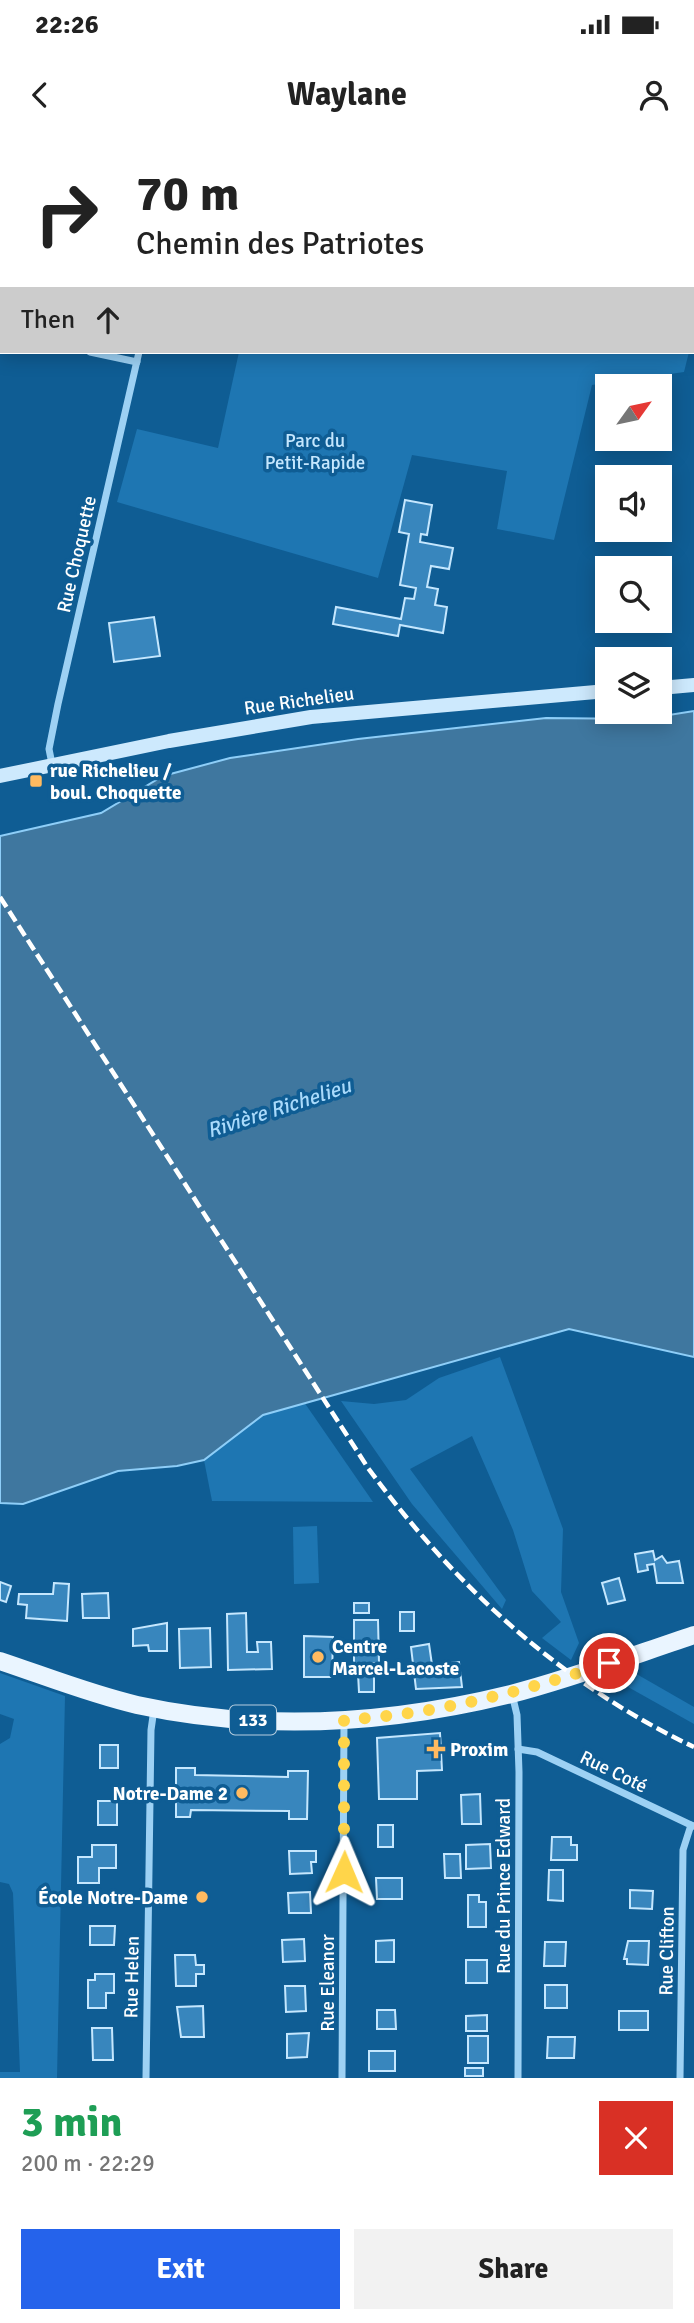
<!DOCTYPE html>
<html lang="en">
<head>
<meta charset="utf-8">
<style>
  :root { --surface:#fff; --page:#f2f2f2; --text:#222; --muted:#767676; --accent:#2563eb }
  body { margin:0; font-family:Signika,sans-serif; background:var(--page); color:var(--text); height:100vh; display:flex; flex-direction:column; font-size:26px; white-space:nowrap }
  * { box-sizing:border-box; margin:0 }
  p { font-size:23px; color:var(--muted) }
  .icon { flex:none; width:38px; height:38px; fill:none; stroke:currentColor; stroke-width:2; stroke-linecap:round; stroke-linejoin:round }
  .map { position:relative; height:1938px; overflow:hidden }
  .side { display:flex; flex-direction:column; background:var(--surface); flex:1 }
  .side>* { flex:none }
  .top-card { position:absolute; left:0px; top:0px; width:695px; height:214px; box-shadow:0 4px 18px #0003; background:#fff; color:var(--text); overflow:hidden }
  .needle { width:46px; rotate:57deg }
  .fabs { position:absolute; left:595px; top:234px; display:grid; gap:14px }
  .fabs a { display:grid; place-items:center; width:77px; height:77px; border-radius:0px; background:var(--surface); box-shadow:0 4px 18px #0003; font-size:35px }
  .pin { position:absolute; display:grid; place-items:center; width:60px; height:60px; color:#fff; margin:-30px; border:4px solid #fff; border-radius:50%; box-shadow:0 2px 7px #0007 }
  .me { position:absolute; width:77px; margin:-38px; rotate:1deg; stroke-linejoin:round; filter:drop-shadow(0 0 5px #0008) }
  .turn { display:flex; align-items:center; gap:24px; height:147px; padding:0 21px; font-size:32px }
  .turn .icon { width:91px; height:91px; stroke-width:2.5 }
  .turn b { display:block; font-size:49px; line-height:60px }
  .then { display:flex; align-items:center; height:66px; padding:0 21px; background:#0003; gap:14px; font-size:26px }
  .round { display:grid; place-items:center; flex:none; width:74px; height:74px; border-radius:0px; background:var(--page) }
  .head { display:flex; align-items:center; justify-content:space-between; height:119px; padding:0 21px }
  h1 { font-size:42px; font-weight:800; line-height:52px; color:#1e9e55 }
  .primary-button { display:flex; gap:14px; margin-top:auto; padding:14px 21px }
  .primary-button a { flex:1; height:80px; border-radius:0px; background:var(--accent); color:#fff; font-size:28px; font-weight:800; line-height:80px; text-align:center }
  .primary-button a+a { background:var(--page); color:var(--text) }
  .status { display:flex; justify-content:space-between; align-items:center; height:49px; padding:0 35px; background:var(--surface); direction:ltr }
  .status svg { height:19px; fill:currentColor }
  header { display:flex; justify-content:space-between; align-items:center; height:91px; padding:0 21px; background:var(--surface); font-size:32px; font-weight:800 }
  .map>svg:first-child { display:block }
</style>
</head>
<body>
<div class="status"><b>22:26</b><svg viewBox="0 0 49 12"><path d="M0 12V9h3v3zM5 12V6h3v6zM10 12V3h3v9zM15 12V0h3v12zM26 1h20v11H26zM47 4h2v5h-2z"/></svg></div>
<header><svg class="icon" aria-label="back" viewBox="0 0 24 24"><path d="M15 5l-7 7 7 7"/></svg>Waylane<svg class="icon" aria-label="person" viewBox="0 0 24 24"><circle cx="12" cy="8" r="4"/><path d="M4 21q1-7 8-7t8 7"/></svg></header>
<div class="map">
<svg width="694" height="1938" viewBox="0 0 694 1938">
  <rect width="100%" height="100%" fill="#0f5d94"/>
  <g fill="#1e76b2">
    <path d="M239 212H689L684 232 592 245 554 400 497 389 507 331 412 315 378 438 117 362 137 289 218 308Z"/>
    <path d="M500 1217 563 1389 561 1452 579 1503 571 1520 542 1498 561 1482 532 1451 513 1390 472 1296 410 1329 506 1460 502 1469 412 1364 341 1261 374 1264 406 1260 439 1238Z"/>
    <path d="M304 1262 373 1362 212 1361 204 1320 263 1275Z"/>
    <path d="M317 1386 319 1443 294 1444 293 1387Z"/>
    <path d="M633 1532 694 1567V1584L612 1538Z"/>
    <path d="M0 1533 65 1556 57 1938H0V1932H20L13 1753 9 1744 0 1742V1604L10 1598 14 1579 0 1574Z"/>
  </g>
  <path fill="#3f779f" stroke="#8ecef8" stroke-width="2" d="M694 571V1217L569 1189 263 1275 204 1320 177 1326 118 1331 23 1364 0 1363V696L101 673 163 636 230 618 358 599 546 578 644 579Z"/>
  <g fill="#3886bd" stroke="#c5e7fe" stroke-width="2">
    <path d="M405 360 432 365 427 395 421 394 420 402 453 408 449 429 431 426 427 447 438 449 435 465 447 467 443 493 400 485 398 496 333 484 336 467 401 479 405 458 414 459 416 448 400 445 409 394 399 392Z"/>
    <path d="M154 477 160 516 114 522 109 483Z"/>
    <path d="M653 1411 655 1420 662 1416 667 1423 679 1421 683 1443H657L654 1424 647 1425 648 1430 638 1432 635 1414Z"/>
    <path d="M619 1438 625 1460 608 1464 602 1443Z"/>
    <path d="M0 1442 11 1446 6 1462 0 1460Z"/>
    <path d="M54 1443 69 1444 67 1481 26 1478 27 1465 18 1464 19 1454H53Z"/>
    <path d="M108 1453 109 1478H83L82 1454Z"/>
    <rect x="354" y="1463" width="15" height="10"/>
    <rect x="400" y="1472" width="14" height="19"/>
    <path d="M246 1473 247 1512H258L257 1502H271L272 1529 228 1530 227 1474Z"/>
    <path d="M354 1480H378L379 1523H354Z"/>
    <path d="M167 1483V1511H149L148 1505 133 1506V1489Z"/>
    <path d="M210 1488 211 1527 180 1528 179 1489Z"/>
    <path d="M304 1496 333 1497 332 1537H304Z"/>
    <path d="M429 1504 432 1525 459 1522 462 1547 416 1549 411 1507Z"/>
    <path d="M358 1533H374V1552H359Z"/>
    <path d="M440 1593 442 1630 417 1631V1659H379L377 1598Z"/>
    <rect x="100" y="1605" width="18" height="23"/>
    <path d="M176 1628H195V1635L288 1637V1631H308L307 1679H289V1671L191 1670 190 1677H176Z"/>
    <path d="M480 1654 481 1684H462L461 1655Z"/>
    <rect x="98" y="1661" width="19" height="24"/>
    <rect x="378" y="1685" width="15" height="22"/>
    <path d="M552 1697H571V1705H577V1720H551Z"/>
    <path d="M490 1704 491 1728 466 1729V1705Z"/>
    <path d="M92 1705H116V1728H99V1743H78V1717H92Z"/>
    <path d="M289 1711H316V1722H311L312 1733 290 1734Z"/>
    <path d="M444 1714H460L461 1738H445Z"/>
    <path d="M549 1730H563V1761L548 1760Z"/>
    <path d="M376 1738H402V1759H377Z"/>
    <path d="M630 1750 653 1751 652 1769 630 1768Z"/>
    <path d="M310 1752 311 1773H289L288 1753Z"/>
    <path d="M468 1755H479V1762H486V1787H468Z"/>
    <path d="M90 1786H115L114 1805H90Z"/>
    <path d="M304 1799 305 1821 283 1822 282 1800Z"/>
    <path d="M394 1800V1822H376V1801Z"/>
    <path d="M628 1801H649L648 1825 627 1824V1819H624Z"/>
    <path d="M545 1802H566L565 1826H544Z"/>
    <path d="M175 1815H195L196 1825H204V1834H196V1846H176Z"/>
    <rect x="466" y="1820" width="21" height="23"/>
    <path d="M95 1834H114V1853H106V1868H88V1840H95Z"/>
    <rect x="545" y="1845" width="22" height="23"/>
    <path d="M285 1846H305L306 1871 286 1872Z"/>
    <path d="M203 1866 204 1897H181L177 1867Z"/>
    <path d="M377 1870H395L396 1889H377Z"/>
    <rect x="619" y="1871" width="29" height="19"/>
    <path d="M487 1875V1891H466V1876Z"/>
    <path d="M92 1888H112L113 1920H93Z"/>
    <path d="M309 1893 307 1917 287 1918V1894Z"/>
    <rect x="468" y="1896" width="20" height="27"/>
    <path d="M548 1897H575L574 1918H547Z"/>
    <rect x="369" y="1911" width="26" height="20"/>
    <rect x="465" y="1928" width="18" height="8"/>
  </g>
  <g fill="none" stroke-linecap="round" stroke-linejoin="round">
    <g stroke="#9dd1f4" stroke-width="7">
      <path d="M190 2 191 0"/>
      <path d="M0 4 1 0"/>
      <path d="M0 193H2"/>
      <path d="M90 212 137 222"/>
      <path d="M52 624 49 609 58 564 139 212"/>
      <path d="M512 1554 517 1575 519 1632 518 1938"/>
      <path d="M518 1609 537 1612 693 1686"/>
      <path d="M146 1938 151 1590 154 1569"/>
      <path d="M342 1938 344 1581"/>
      <path d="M680 1938 683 1710 691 1685"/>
    </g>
    <g stroke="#cde9fd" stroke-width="14">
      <path d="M660 548 694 545"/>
      <path d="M0 636 169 601 311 577 607 551"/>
    </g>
    <path stroke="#eaf5ff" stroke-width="18" d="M0 1521C45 1536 90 1554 137 1565 261 1592 389 1584 511 1554 573 1538 634 1515 694 1495"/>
    <path stroke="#fff" stroke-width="4.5" stroke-dasharray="12 5" stroke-linecap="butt" d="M0 757 368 1328C455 1446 561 1544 694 1607"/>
  </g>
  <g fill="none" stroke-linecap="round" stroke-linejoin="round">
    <path stroke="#ffd54a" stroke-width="12" stroke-dasharray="0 21.6" d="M344 1732V1580C436 1574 522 1552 609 1523"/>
  </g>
  <g fill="#ffba60" stroke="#0f5d94" stroke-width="2.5">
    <rect x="29" y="634" width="14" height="14" rx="3.5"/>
    <circle cx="318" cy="1517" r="7"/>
    <path d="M432.5 1598.5h7v7h7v7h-7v7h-7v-7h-7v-7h7z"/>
    <circle cx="242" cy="1653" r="7"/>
    <circle cx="202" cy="1757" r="7"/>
  </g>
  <g text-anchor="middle" stroke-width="7" stroke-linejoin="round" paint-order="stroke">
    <rect fill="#0f5d94" stroke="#b7cedf" stroke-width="2" x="230" y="1565.5" width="46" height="29" rx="5"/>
    <g font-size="18" font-weight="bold" fill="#fff">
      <text x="253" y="1586">133</text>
    </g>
    <g font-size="19" fill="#c5e7fe" stroke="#0f5d94">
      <text x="315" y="307">Parc du<tspan x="315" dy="22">Petit-Rapide</tspan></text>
    </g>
    <g font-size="19" fill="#fff" stroke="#0f5d94">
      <text transform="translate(76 414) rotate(-77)" y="7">Rue Choquette</text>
      <text transform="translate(299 560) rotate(-8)" y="7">Rue Richelieu</text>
      <text transform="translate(614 1631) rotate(26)" y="7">Rue Coté</text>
      <text transform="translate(503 1746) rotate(-90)" y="7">Rue du Prince Edward</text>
      <text transform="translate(666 1811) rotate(-89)" y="7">Rue Clifton</text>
      <text transform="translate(131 1837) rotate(-89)" y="7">Rue Helen</text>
      <text transform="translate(327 1843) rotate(-90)" y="7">Rue Eleanor</text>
    </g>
    <g font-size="19" font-weight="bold" fill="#fff" stroke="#0f5d94" text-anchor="start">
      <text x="50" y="637">rue Richelieu /<tspan x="50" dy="22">boul. Choquette</tspan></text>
      <text x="332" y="1513">Centre<tspan x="332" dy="22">Marcel-Lacoste</tspan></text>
      <text x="450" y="1616">Proxim</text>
      <text x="228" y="1660" text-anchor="end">Notre-Dame 2</text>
      <text x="188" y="1764" text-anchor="end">École Notre-Dame</text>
    </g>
    <g font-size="21" font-style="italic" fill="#a9dafb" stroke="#0f5d94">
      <text transform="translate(279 968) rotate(-18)" y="7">Rivière Richelieu</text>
    </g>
  </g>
</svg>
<div class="fabs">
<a><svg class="needle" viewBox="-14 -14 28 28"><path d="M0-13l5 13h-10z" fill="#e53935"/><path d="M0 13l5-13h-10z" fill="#767676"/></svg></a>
<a><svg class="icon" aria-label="sound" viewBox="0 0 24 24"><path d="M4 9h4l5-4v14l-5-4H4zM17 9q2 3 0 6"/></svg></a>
<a><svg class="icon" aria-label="search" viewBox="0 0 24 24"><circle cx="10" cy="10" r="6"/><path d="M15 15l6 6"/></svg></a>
<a><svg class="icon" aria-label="layers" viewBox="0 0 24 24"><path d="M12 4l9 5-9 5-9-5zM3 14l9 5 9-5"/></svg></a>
</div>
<div class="pin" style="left:609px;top:1523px;background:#d93025"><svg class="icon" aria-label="arrive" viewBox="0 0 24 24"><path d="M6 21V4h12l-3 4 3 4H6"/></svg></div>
<svg class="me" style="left:344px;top:1732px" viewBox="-20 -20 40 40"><path d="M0-17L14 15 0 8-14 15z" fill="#ffd54a" stroke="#fff" stroke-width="4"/></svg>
<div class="top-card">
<div class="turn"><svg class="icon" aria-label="right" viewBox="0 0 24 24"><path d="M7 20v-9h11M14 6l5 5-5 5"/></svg><div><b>70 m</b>Chemin des Patriotes</div></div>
<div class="then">Then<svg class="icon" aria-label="ahead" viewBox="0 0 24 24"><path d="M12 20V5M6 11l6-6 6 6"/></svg></div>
</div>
</div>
<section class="side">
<div class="head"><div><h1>3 min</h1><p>200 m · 22:29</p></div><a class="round" style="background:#d93025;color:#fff"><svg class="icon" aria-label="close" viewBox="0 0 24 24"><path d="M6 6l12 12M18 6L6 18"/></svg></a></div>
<div class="primary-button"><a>Exit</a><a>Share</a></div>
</section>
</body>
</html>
